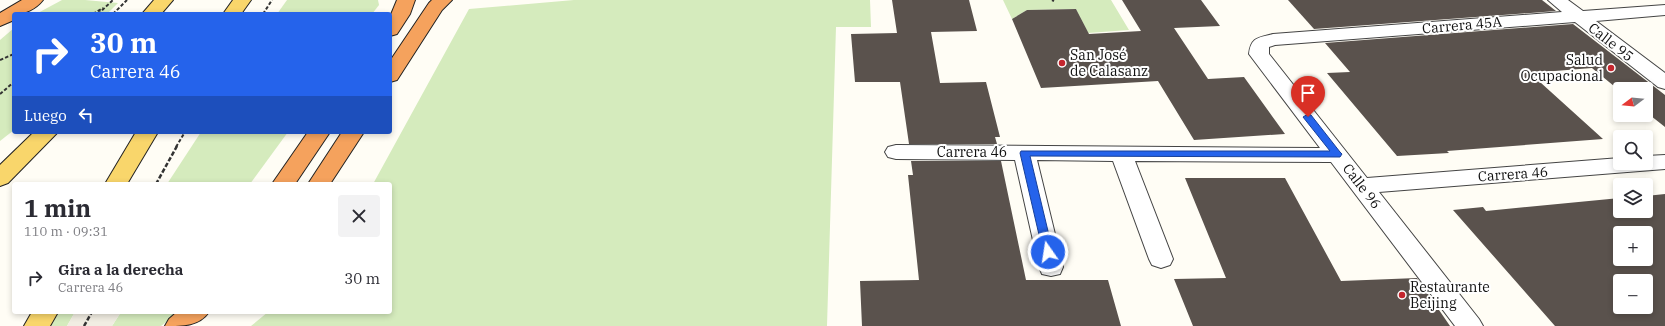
<!DOCTYPE html>
<html lang="es">
<head>
<meta charset="utf-8">
<style>
  :root { --surface:#fff; --page:#f2f2f3; --text:#2b2b33; --muted:#7c7c81 }
  body { margin:0; font-family:"IBM Plex Serif",serif; background:var(--page); color:var(--text); height:100vh; display:flex; flex-direction:column; font-size:15px; white-space:nowrap }
  * { box-sizing:border-box; margin:0 }
  p { font-size:13px; color:var(--muted) }
  .icon { flex:none; width:22px; height:22px; fill:none; stroke:currentColor; stroke-width:2; stroke-linecap:round; stroke-linejoin:round }
  .map { position:relative; flex:1; overflow:hidden }
  .drawer { position:absolute; left:12px; top:182px; width:380px; height:132px; display:flex; flex-direction:column; background:var(--surface); border-radius:4px; box-shadow:0 2px 6px #0003 }
  .drawer>* { flex:none }
  .banner { position:absolute; left:12px; top:12px; width:380px; height:122px; border-radius:4px; box-shadow:0 2px 6px #0003; background:#2563eb; color:#fff; overflow:hidden }
  .needle { width:26px; rotate:254deg }
  .fabs { position:absolute; left:1613px; top:82px; display:grid; gap:8px }
  .fabs a { display:grid; place-items:center; width:40px; height:40px; border-radius:4px; background:var(--surface); box-shadow:0 2px 6px #0003; font-size:20px }
  .pin { position:absolute; display:grid; place-items:center; width:34px; height:34px; color:#fff; margin:-41px -17px; border-radius:50% 50% 50% 0; rotate:-45deg; box-shadow:0 0 4px #0007 }
  .pin .icon { rotate:45deg }
  .me { position:absolute; width:44px; margin:-22px; rotate:347deg; stroke-linejoin:round; filter:drop-shadow(0 0 3px #0008) }
  .turn { display:flex; align-items:center; gap:14px; height:84px; padding:0 12px; font-size:18px }
  .turn .icon { width:52px; height:52px; stroke-width:2.5 }
  .turn b { display:block; font-size:28px; line-height:34px }
  .then { display:flex; align-items:center; height:38px; padding:0 12px; background:#0003; gap:8px; font-size:15px }
  .round { display:grid; place-items:center; flex:none; width:42px; height:42px; border-radius:4px; background:var(--page) }
  .summary { display:flex; align-items:center; justify-content:space-between; height:68px; padding:0 12px }
  h1 { font-size:24px; font-weight:800; line-height:30px }
  ul { padding:0; list-style:none }
  li { display:flex; align-items:center; gap:12px; height:56px; padding:0 12px }
  li div { flex:1 }
  li b { display:block; font-size:15px }
  li em { font-style:normal }
  .map>svg:first-child { display:block }
</style>
</head>
<body>
<div class="map">
<svg width="1665" height="326" viewBox="0 0 1665 326">
  <rect width="100%" height="100%" fill="#fffdf5"/>
  <g fill="#d5ebbd">
    <path d="M62 0H85L118 3 107 14H36Z"/>
    <path d="M287 0H378L379 5 372 14H277Z"/>
    <path d="M574 0H870L871 27H836L827 326H251L268 312H390V184H373L469 9Z"/>
    <path d="M1003 0H1111L1129 30 1088 33 1076 9 1027 10 1012 19Z"/>
    <path d="M14 28V130L0 141V40Z"/>
    <path d="M201 132H288L250 184H167Z"/>
    <path d="M59 312H75L67 326H51Z"/>
    <path d="M121 312H179L161 326H112Z"/>
  </g>
  <path fill="#f1ede2" d="M75 312H121L112 326H67Z"/>
  <g fill="#5a524d" fill-rule="evenodd">
    <path d="M892 0H969L977 31 931 32 940 83 986 82 1000 137H995L997 144H909L900 82H855L851 34 897 33Z"/>
    <path d="M1122 0H1201L1220 26 1174 28 1208 79 1244 77 1285 134 1194 140 1158 81 1041 88 1012 19 1027 10 1076 9 1089 34 1141 31Z"/>
    <path d="M1288 0H1542L1556 11 1314 29Z"/>
    <path d="M1573 24 1665 95V127L1646 112V89H1620V91L1592 68 1530 73 1603 139 1447 151 1449 153 1397 156 1327 73 1350 72 1325 43Z"/>
    <path d="M911 161H1001L1026 280H1108L1121 326H862L860 281 919 280 908 175H913Z"/>
    <path d="M1185 178H1285L1341 281 1417 278 1450 326H1193L1174 279 1226 278Z"/>
    <path d="M1665 194V326H1555L1453 210 1483 207 1486 211 1620 198V211H1646V196ZM1620 233H1646V259H1620ZM1620 281H1646V307H1620Z"/>
  </g>
  <g fill="none" stroke-linecap="round" stroke-linejoin="round">
    <g stroke="#444" stroke-width="2">
      <path id="minor" d="M1548 0H1568L1583 11 1665 5V15L1596 21 1665 73V89L1658 87 1575 22 1275 45 1269 47V54L1367 178 1620 158V163H1646V156L1665 155V169L1379 192 1479 319 1483 326H1455L1331 162 1135 161 1173 259 1170 265 1161 268 1152 265 1149 259 1113 161 1037 160 1063 267 1060 274 1051 276 1042 274 1039 267 1015 160 896 159 888 157 885 152 888 147 896 145 1320 148 1249 54C1251 37 1258 38 1273 34L1562 12Z"/>
    </g>
    <g stroke="#222" stroke-width="2">
      <g id="major">
        <path d="M154 0H173L161 14H142Z"/>
        <path d="M233 0H251L241 14H223Z"/>
        <path d="M34 132H58L8 183 0 186V165Z"/>
        <path d="M136 132H158L127 184H105Z"/>
        <path d="M32 312H58L50 326H24Z"/>
      </g>
    </g>
    <g stroke="#222" stroke-width="2">
      <g id="highway">
        <path d="M22 0H43C36 9 25 14 14 14V20L0 26V13Z"/>
        <path d="M397 0H415L410 14 397 34 390 36V17Z"/>
        <path d="M432 0H452L442 10 397 80 390 82V61L429 3Z"/>
        <path d="M308 132H330L295 184H272Z"/>
        <path d="M342 132H364L330 184H308Z"/>
        <path d="M177 312H209C199 326 184 326 165 326L169 319Z"/>
      </g>
    </g>
    <g stroke="#333" stroke-width="2" stroke-dasharray="3.5 2" stroke-linecap="butt">
      <path d="M1052 0 1054 1"/>
      <path d="M93 14 103 8"/>
      <path d="M98 14 113 0"/>
      <path d="M113 14 127 0"/>
      <path d="M263 14 272 0"/>
      <path d="M0 60 14 54"/>
      <path d="M0 94 14 82"/>
      <path d="M176 147 185 132"/>
    </g>
    <g stroke="#333" stroke-width="2.5" stroke-dasharray="4.5 2" stroke-linecap="butt">
      <path d="M156 184 177 146"/>
      <path d="M84 326 92 312"/>
    </g>
    <use href="#minor" fill="#fff" fill-rule="evenodd"/>
    <use href="#major" fill="#f9d66b" fill-rule="evenodd"/>
    <use href="#highway" fill="#f5a25d" fill-rule="evenodd"/>
  </g>
  <path fill="#2563eb" stroke="#184099" d="M1308 114 1311 115 1340 152 1342 154 1340 157 1030 156 1053 252 1052 255H1045L1043 252 1020 153 1021 151H1330L1303 117Z"/>
  <g fill="#c4262e" stroke="#fff" stroke-width="1.5">
    <circle cx="1062" cy="63" r="4"/>
    <circle cx="1611" cy="68" r="4"/>
    <circle cx="1402" cy="295" r="4"/>
  </g>
  <g text-anchor="middle" stroke-width="4" stroke-linejoin="round" paint-order="stroke">
    <g font-size="14" fill="#111" stroke="#fff">
      <text transform="translate(1462 25) rotate(-5)" y="5">Carrera 45A</text>
      <text transform="translate(1611 42) rotate(38)" y="5">Calle 95</text>
      <text x="972" y="157">Carrera 46</text>
      <text transform="translate(1513 174) rotate(-4)" y="5">Carrera 46</text>
      <text transform="translate(1362 186) rotate(52)" y="5">Calle 96</text>
    </g>
    <g font-size="14" fill="#111" stroke="#fff" text-anchor="start">
      <text x="1070" y="60">San José<tspan x="1070" dy="16">de Calasanz</tspan></text>
      <text x="1603" y="65" text-anchor="end">Salud<tspan x="1603" dy="16">Ocupacional</tspan></text>
      <text x="1410" y="292">Restaurante<tspan x="1410" dy="16">Beijing</tspan></text>
    </g>
  </g>
</svg>
<div class="fabs">
<a><svg class="needle" viewBox="-14 -14 28 28"><path d="M0-13l5 13h-10z" fill="#e53935"/><path d="M0 13l5-13h-10z" fill="#7c7c81"/></svg></a>
<a><svg class="icon" aria-label="search" viewBox="0 0 24 24"><circle cx="10" cy="10" r="6"/><path d="M15 15l6 6"/></svg></a>
<a><svg class="icon" aria-label="layers" viewBox="0 0 24 24"><path d="M12 4l9 5-9 5-9-5zM3 14l9 5 9-5"/></svg></a>
<a>+</a>
<a>−</a>
</div>
<div class="pin" style="left:1308px;top:117px;background:#d93025"><svg class="icon" aria-label="arrive" viewBox="0 0 24 24"><path d="M6 21V4h12l-3 4 3 4H6"/></svg></div>
<svg class="me" style="left:1048px;top:252px" viewBox="-20 -20 40 40"><circle r="17" fill="#2563eb" stroke="#fff" stroke-width="3"/><path d="M0-11L8 9 0 5-8 9z" fill="#fff"/></svg>
<div class="banner">
<div class="turn"><svg class="icon" aria-label="right" viewBox="0 0 24 24"><path d="M7 20v-9h11M14 6l5 5-5 5"/></svg><div><b>30 m</b>Carrera 46</div></div>
<div class="then">Luego<svg class="icon" aria-label="left" viewBox="0 0 24 24"><path d="M17 20v-9H6M10 6l-5 5 5 5"/></svg></div>
</div>
<section class="drawer">
<div class="summary"><div><h1>1 min</h1><p>110 m · 09:31</p></div><a class="round"><svg class="icon" aria-label="close" viewBox="0 0 24 24"><path d="M6 6l12 12M18 6L6 18"/></svg></a></div>
<ul>
<li><svg class="icon" aria-label="right" viewBox="0 0 24 24"><path d="M7 20v-9h11M14 6l5 5-5 5"/></svg><div><b>Gira a la derecha</b><p>Carrera 46</p></div><em>30 m</em></li>
</ul>
</section>
</div>
</body>
</html>
